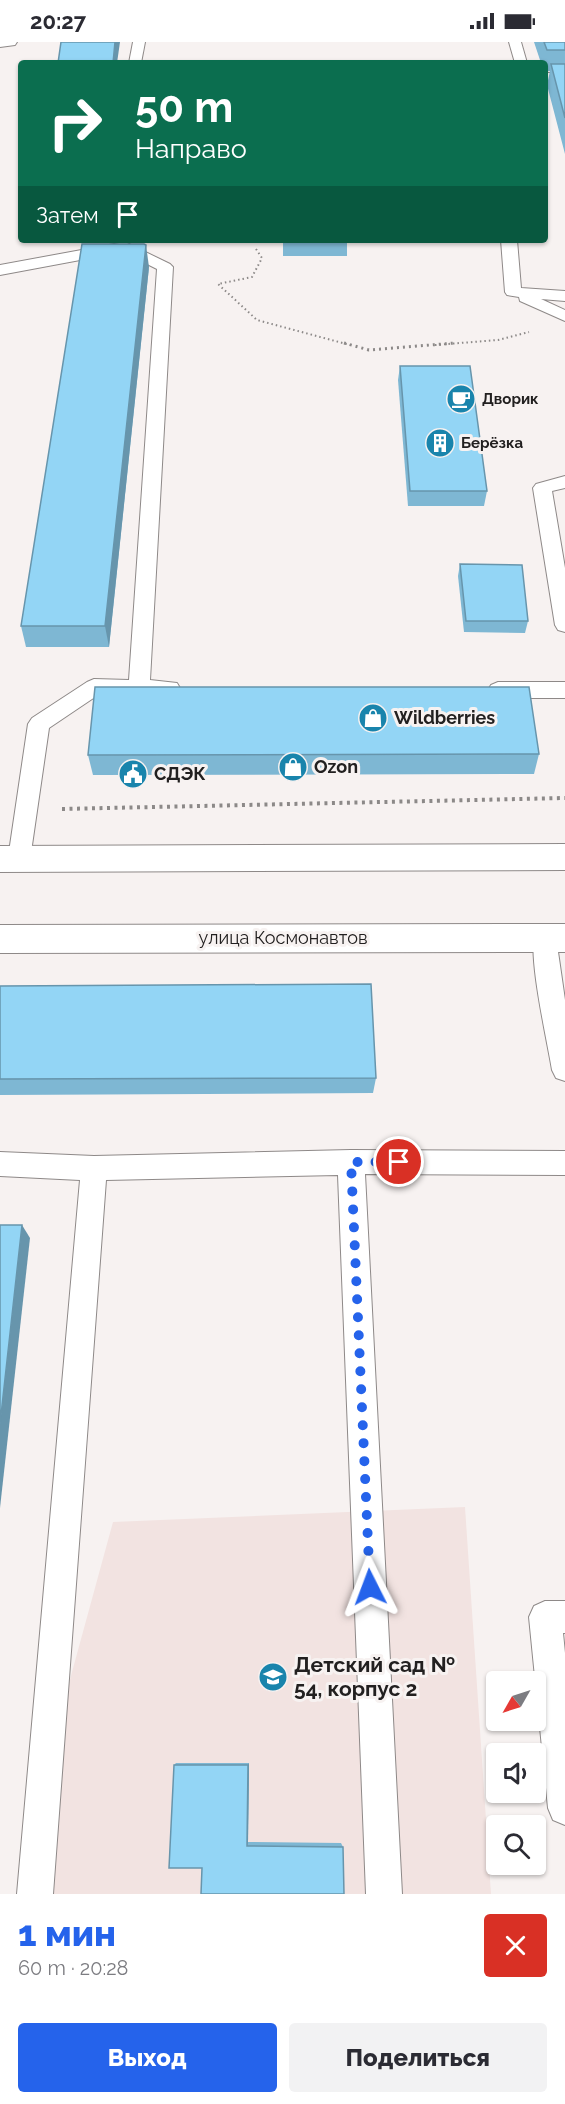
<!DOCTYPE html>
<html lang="ru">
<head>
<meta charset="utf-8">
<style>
  :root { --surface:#fff; --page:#f2f2f3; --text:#2b2b33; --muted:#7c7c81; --accent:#2563eb }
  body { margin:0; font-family:Raleway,sans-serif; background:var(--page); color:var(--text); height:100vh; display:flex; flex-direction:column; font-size:22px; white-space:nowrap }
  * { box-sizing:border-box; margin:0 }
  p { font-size:20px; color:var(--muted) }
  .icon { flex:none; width:33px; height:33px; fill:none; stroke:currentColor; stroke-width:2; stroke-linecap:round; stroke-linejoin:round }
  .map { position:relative; height:1852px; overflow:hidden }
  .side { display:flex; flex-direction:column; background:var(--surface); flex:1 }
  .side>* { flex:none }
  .banner { position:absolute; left:18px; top:18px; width:530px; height:183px; border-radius:6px; box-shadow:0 2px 4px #0004; background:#0b6e4f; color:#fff; overflow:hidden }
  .needle { width:39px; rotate:231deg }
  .tools { position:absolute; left:486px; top:1629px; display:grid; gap:12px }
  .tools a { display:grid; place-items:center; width:60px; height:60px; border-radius:6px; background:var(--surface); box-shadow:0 2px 4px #0004; font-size:30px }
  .pin { position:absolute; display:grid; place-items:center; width:51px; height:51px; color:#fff; margin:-26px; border:3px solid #fff; border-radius:50%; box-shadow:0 2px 6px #0007 }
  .me { position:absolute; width:66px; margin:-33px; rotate:357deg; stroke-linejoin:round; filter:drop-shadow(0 0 4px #0008) }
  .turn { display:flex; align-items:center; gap:21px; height:126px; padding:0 18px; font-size:27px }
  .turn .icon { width:78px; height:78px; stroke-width:2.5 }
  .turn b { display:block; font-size:42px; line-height:51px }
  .then { display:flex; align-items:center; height:57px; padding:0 18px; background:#0003; gap:12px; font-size:22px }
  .round { display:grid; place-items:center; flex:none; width:63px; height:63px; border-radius:6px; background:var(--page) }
  .head { display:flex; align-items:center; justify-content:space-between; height:102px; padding:0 18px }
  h1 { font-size:36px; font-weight:800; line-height:45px; color:var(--accent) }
  .action { display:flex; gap:12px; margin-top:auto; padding:12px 18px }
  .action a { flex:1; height:69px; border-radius:6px; background:var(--accent); color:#fff; font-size:24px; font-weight:800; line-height:69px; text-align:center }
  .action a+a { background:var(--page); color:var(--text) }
  .status { display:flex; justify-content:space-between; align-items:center; height:42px; padding:0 30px; background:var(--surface); direction:ltr }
  .status svg { height:16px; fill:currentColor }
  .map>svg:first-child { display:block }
</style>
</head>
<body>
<div class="status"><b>20:27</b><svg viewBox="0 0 49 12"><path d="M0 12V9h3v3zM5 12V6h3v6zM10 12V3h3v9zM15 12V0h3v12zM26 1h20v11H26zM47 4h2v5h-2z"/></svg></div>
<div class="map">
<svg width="565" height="1852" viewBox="0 0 565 1852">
  <rect width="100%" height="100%" fill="#f7f2f1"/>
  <path fill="#f2e3e1" d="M465 1465 491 1852H22L28 1791 113 1480Z"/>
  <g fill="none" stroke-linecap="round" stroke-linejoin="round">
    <g stroke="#8e8988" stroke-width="2">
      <g id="service">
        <path d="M0 0H17L15 3 0 5Z"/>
        <path d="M133 0H145L141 21H129Z"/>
        <path d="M509 0H521L527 21H515Z"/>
        <path d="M501 198H517L521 246 565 249V259L541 257 565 268V279L520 259 519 255 507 253 505 250Z"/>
        <path d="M125 200 170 222 173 225 150 638 177 641 180 646 177 651 170 654 98 653 49 686 30 817 27 823 19 826 11 823 8 817 28 682 32 676 87 640 94 637 129 638 157 227 123 210 0 233V223Z"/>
        <path d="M565 434V446L552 449 565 526V590L558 588 555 583 533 446 536 442Z"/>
        <path d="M498 640H565V656H498L491 653 488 648 491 643Z"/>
        <path d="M544 886 552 889 556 896 565 958V1039L556 1036 552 1028C548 1002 526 908 536 889Z"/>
        <path d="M351 1108 565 1109V1133L365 1132 402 1852H366L338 1133 106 1138 53 1852H17L80 1138 0 1134V1110L94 1114Z"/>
        <path d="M545 1559H565V1591H563L565 1611V1783L553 1778 548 1766 529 1575 534 1564Z"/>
      </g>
    </g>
    <g stroke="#8e8988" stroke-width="2">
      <g id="minor">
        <rect x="544" y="31" width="21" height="10"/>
        <path d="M565 802V828L0 830V804Z"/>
        <path d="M565 882V910L0 911V883Z"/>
      </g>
    </g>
    <g stroke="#8c8988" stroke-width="2" stroke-dasharray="1.5 3" stroke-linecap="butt">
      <path d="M256 207 262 216 252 235 218 242 257 278 350 303"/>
      <path d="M435 303 498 298 529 290"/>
    </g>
    <path stroke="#8c8988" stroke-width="3" stroke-dasharray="2 4" stroke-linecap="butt" d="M344 301 369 308 455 301"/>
    <path stroke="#8c8988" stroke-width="4" stroke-dasharray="3 4.5" stroke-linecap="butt" d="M62 767 565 756"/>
    <use href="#service" fill="#fff" fill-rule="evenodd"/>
    <use href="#minor" fill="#fff" fill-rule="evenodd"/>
  </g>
  <g fill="#7eb7d3">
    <path d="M534 0H565V112L547 43 550 29H544V21H541Z"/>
    <rect x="283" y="198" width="64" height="16"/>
    <path d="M149 225 109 605H26L21 584Z"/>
    <path d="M400 324 487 449 484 464H408L398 338Z"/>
    <path d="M460 522 528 579 525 591 464 590 458 534Z"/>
    <path d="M539 712 534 732 93 733 88 713Z"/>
    <path d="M0 944 376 1036 373 1051 0 1053Z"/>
    <path d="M176 1721H249L248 1800 341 1801 343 1805 202 1826 174 1723Z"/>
  </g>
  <g fill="#6795ac">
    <path d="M115 0H120L117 21H113Z"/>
    <path d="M146 203 149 225 109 605 105 584Z"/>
    <path d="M22 1183 30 1196 0 1466V1382Z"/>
    <path d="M249 1721 248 1800 247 1804 248 1723Z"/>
  </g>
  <g fill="#93d5f5" stroke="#6795ac" stroke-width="1.5">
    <path d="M61 0H115L113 21H58Z"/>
    <path d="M544 0H565V8H547Z"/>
    <path d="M551 22H565V76Z"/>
    <rect x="283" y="198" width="64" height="1"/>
    <path d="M82 202H144L146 203 105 584H21Z"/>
    <path d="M400 324H470L487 449H410Z"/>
    <path d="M460 522 522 523 528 579H466Z"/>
    <path d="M95 645H529L539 712 88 713Z"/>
    <path d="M371 942 376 1036 0 1037V944Z"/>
    <path d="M0 1183H22L0 1382Z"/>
    <path d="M174 1723H248L247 1804 343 1805 344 1852H201L202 1826H169Z"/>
  </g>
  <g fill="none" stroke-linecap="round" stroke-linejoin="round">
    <path stroke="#2563eb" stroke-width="10" stroke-dasharray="0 18" d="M370 1545 351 1120H399"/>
  </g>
  <defs>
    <g id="cafe-disc" transform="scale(1.5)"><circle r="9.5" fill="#1984ac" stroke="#f7f2f1"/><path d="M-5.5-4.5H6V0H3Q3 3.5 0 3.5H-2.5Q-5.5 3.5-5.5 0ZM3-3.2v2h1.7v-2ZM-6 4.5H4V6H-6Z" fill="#fff"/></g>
    <g id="building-disc" transform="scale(1.5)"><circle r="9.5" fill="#1984ac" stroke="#f7f2f1"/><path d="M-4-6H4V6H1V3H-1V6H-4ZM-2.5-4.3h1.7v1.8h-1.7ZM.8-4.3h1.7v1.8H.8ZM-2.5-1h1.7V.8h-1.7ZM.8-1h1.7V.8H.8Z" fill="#fff"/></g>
    <g id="shop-disc" transform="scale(1.5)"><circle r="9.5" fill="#1984ac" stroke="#f7f2f1"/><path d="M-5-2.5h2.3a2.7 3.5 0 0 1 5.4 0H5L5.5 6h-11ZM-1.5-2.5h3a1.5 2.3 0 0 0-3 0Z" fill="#fff"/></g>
    <g id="civic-disc" transform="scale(1.5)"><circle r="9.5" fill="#1984ac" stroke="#f7f2f1"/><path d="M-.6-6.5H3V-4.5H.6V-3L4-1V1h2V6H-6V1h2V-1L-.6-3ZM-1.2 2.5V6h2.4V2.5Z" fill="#fff"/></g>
    <g id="school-disc" transform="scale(1.5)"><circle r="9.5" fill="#1984ac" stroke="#f7f2f1"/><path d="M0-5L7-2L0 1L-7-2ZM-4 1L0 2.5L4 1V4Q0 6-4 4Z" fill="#fff"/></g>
  </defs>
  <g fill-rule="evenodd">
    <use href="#cafe-disc" x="461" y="357"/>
    <use href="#building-disc" x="440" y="401"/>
    <use href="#shop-disc" x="373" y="676"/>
    <use href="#shop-disc" x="293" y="725"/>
    <use href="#civic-disc" x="133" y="732"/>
    <use href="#school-disc" x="273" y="1635"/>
  </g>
  <g text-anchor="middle" stroke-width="6" stroke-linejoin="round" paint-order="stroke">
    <g font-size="15" font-weight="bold" fill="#222020" stroke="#f7f2f1" text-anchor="start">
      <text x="482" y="362">Дворик</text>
      <text x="461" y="406">Берёзка</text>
    </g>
    <g font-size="18" font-weight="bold" fill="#222020" stroke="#f7f2f1" text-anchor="start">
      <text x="394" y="682">Wildberries</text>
      <text x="314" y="731">Ozon</text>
      <text x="154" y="738">СДЭК</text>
    </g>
    <g font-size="18" fill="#222020" stroke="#f7f2f1">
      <text x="283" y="902">улица Космонавтов</text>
    </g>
    <g font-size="21" font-weight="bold" fill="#222020" stroke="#f7f2f1" text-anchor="start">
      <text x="294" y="1630">Детский сад №<tspan x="294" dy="24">54, корпус 2</tspan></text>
    </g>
  </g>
</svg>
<div class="tools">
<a><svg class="needle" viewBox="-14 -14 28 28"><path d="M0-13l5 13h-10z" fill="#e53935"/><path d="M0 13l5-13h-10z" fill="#7c7c81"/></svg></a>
<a><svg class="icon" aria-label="sound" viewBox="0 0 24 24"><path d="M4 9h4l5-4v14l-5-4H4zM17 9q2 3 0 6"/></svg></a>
<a><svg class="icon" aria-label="search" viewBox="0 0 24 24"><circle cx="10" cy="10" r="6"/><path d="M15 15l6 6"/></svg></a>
</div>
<div class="pin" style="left:399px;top:1120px;background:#d93025"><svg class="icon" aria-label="arrive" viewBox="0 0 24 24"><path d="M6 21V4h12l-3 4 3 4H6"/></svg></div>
<svg class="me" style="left:370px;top:1545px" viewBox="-20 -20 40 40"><path d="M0-17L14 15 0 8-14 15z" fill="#2563eb" stroke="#fff" stroke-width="4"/></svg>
<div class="banner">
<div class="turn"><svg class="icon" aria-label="right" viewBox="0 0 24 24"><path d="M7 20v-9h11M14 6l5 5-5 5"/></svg><div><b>50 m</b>Направо</div></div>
<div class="then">Затем<svg class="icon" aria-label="arrive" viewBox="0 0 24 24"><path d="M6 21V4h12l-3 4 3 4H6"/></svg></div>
</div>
</div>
<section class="side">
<div class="head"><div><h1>1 мин</h1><p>60 m · 20:28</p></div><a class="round" style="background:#d93025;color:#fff"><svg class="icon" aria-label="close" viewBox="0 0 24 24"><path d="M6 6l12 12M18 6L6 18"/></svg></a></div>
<div class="action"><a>Выход</a><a>Поделиться</a></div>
</section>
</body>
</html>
